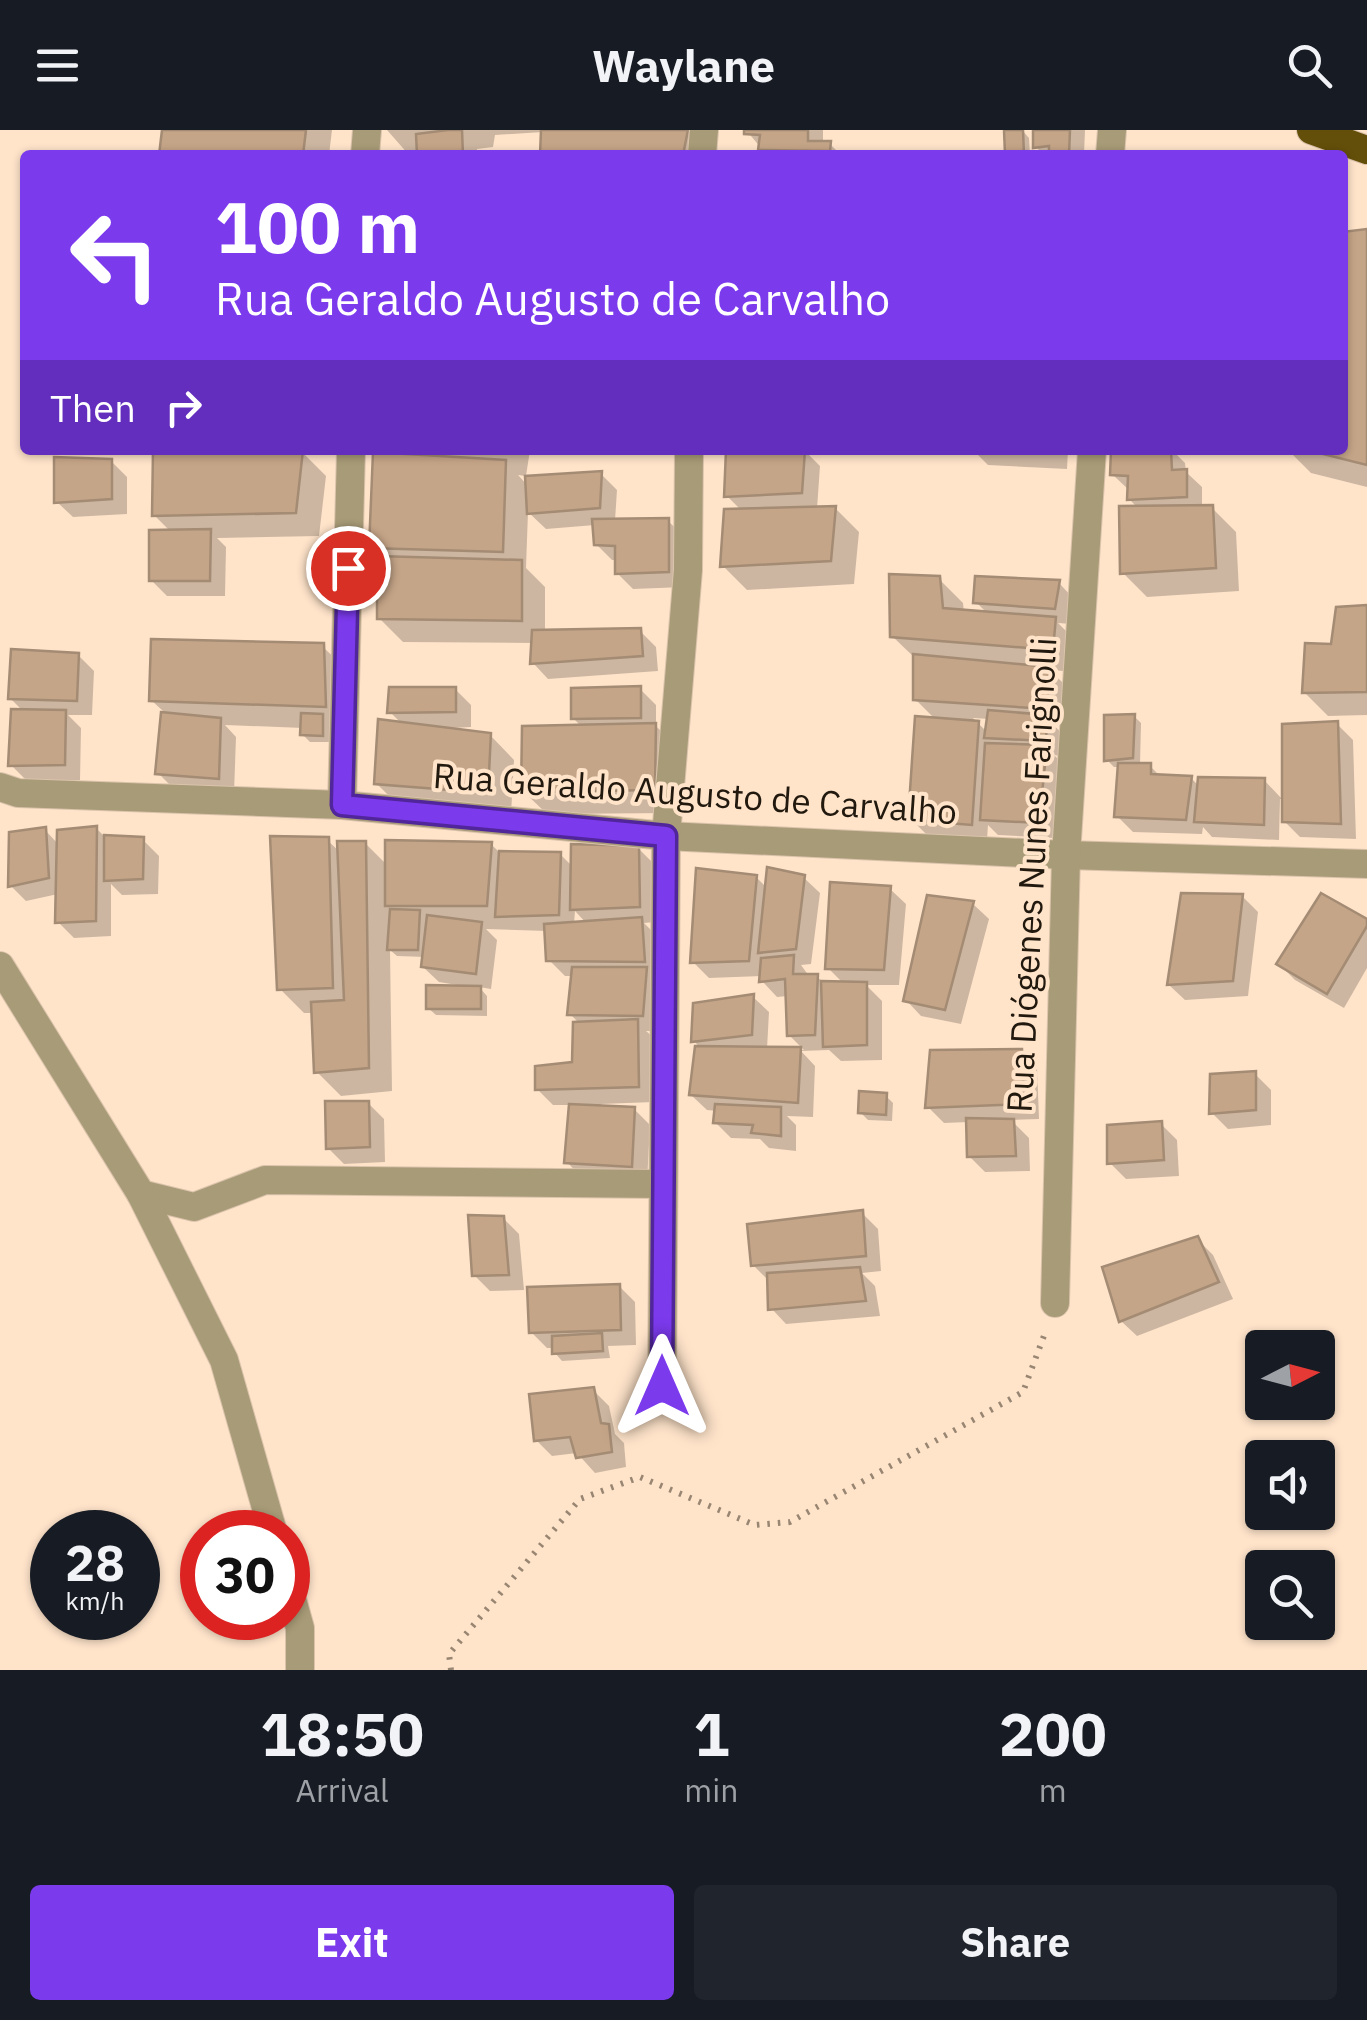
<!DOCTYPE html>
<html lang="en">
<head>
<meta charset="utf-8">
<style>
  :root { --surface:#171b24; --page:#20242c; --text:#f1f3f6; --muted:#9ea1a6; --accent:#7c3aed }
  body { margin:0; font-family:"IBM Plex Sans",sans-serif; background:var(--page); color:var(--text); height:100vh; display:flex; flex-direction:column; font-size:38px; white-space:nowrap }
  * { box-sizing:border-box; margin:0 }
  p { font-size:32px; color:var(--muted) }
  .icon { flex:none; width:55px; height:55px; fill:none; stroke:currentColor; stroke-width:2; stroke-linecap:round; stroke-linejoin:round }
  .map { position:relative; height:1540px; overflow:hidden }
  .panel { display:flex; flex-direction:column; background:var(--surface); flex:1 }
  .panel>* { flex:none }
  .banner { position:absolute; left:20px; top:20px; width:1328px; height:305px; border-radius:10px; box-shadow:0 2px 8px #0004; background:#7c3aed; color:#fff; overflow:hidden }
  .needle { width:65px; rotate:84deg }
  .fabs { position:absolute; left:1245px; top:1200px; display:grid; gap:20px }
  .fabs a { display:grid; place-items:center; width:90px; height:90px; border-radius:10px; background:var(--surface); box-shadow:0 2px 8px #0004; font-size:50px }
  .speed { position:absolute; left:30px; top:1380px; display:flex; gap:20px; font-size:50px; font-weight:700; text-align:center }
  .speed>* { display:grid; place-content:center; width:130px; height:130px; border-radius:50%; background:var(--surface); box-shadow:0 2px 8px #0004; line-height:1 }
  .speed small { font-size:25px; font-weight:400 }
  .speed .limit { border:15px solid #d22; background:#fff; color:#111 }
  .pin { position:absolute; display:grid; place-items:center; width:85px; height:85px; color:#fff; margin:-42px; border:5px solid #fff; border-radius:50%; box-shadow:0 2px 10px #0007 }
  .me { position:absolute; width:110px; margin:-55px; rotate:0deg; stroke-linejoin:round; filter:drop-shadow(0 0 8px #0008) }
  .turn { display:flex; align-items:center; gap:35px; height:210px; padding:0 30px; font-size:45px }
  .turn .icon { width:130px; height:130px; stroke-width:2.5 }
  .turn b { display:block; font-size:70px; line-height:85px }
  .then { display:flex; align-items:center; height:95px; padding:0 30px; background:#0003; gap:20px; font-size:38px }
  .eta { display:flex; justify-content:space-evenly; align-items:center; height:170px; text-align:center }
  .eta b { font-size:60px; font-weight:700; line-height:70px }
  .button { display:flex; gap:20px; margin-top:auto; padding:20px 30px }
  .button a { flex:1; height:115px; border-radius:10px; background:var(--accent); color:#fff; font-size:40px; font-weight:700; line-height:115px; text-align:center }
  .button a+a { background:var(--page); color:var(--text) }
  header { display:flex; justify-content:space-between; align-items:center; height:130px; padding:0 30px; background:var(--surface); font-size:45px; font-weight:700 }
  .map>svg:first-child { display:block }
</style>
</head>
<body>
<header><svg class="icon" aria-label="menu" viewBox="0 0 24 24"><path d="M4 6h16M4 12h16M4 18h16"/></svg>Waylane<svg class="icon" aria-label="search" viewBox="0 0 24 24"><circle cx="10" cy="10" r="6"/><path d="M15 15l6 6"/></svg></header>
<div class="map">
<svg width="1367" height="1540" viewBox="0 0 1367 1540">
  <rect width="100%" height="100%" fill="#ffe4ca"/>
  <g fill="#0003" fill-rule="evenodd">
    <path d="M165 0H332L329 25H161Z"/>
    <path d="M387 0H687L711 24 543 25V2L495 5 493 17 477 19V25H409Z"/>
    <path d="M746 0H823V13L830 14 841 25H767Z"/>
    <path d="M1022 0 1029 8 1030 25H1007Z"/>
    <path d="M1035 0H1085L1084 25H1044L1036 17Z"/>
    <path d="M1367 102V357L1311 343 1288 320H1342Z"/>
    <path d="M400 320H530L526 346 518 345 528 356 601 344 617 360 615 391H668L684 406V457L633 459 617 443 618 430H612L596 414 595 395 546 399 528 382 526 438 545 457V502L640 501 656 517 658 541 548 549 533 533 534 513 403 512 379 488V425L372 417 407 327Z"/>
    <path d="M729 320 805 321 820 336 817 379 835 378 859 402 854 454 747 460 723 436 742 381 727 366Z"/>
    <path d="M973 320H1068L1067 339 988 335Z"/>
    <path d="M1113 320H1172L1185 333 1186 342 1202 357V378H1212L1236 402 1239 461 1147 467 1123 443 1138 378 1129 369 1130 361 1112 344Z"/>
    <path d="M302 322 326 346 319 406 217 408 226 417 225 466H167L151 450 171 402 154 385Z"/>
    <path d="M111 331 127 347V384L73 387 57 372Z"/>
    <path d="M939 449 963 473 964 483 988 484 976 472 1059 453 1074 469 1071 494 1058 493 1079 514 1077 542 1050 540 1065 555 1062 594H1052L1062 603 1061 626 1054 625 1062 633 1055 708 998 705 988 695 987 710 927 705 911 689 936 590 915 569 916 529 892 506ZM973 588 989 589 987 602Z"/>
    <path d="M1367 478V585L1328 586 1304 562 1333 516Z"/>
    <path d="M322 516 347 540 349 600H330V612H310L302 604 303 598 225 595 236 607 234 664 174 659 158 643 163 581 151 570Z"/>
    <path d="M78 525 94 541 92 585H68L81 598 80 650 27 651 11 635 24 582 10 568Z"/>
    <path d="M455 559 471 575V597L453 598V601L490 605 514 630 511 685 400 677 376 653 402 594 390 582Z"/>
    <path d="M640 559 656 575V596L679 620 678 683 547 684 523 661 582 597 573 588Z"/>
    <path d="M1134 586 1141 593 1140 636H1150L1161 647 1191 648 1200 657 1264 650 1282 669H1280L1279 710 1212 707 1203 697 1202 704 1133 702 1117 686 1120 637H1114L1107 630Z"/>
    <path d="M1337 594 1353 610 1356 709 1300 707 1284 691Z"/>
    <path d="M96 698 106 708 143 710 159 726 158 764 122 765 111 754V806L74 808 58 792V764L26 771 11 756 45 700 59 715Z"/>
    <path d="M327 710 340 722 365 713 388 736 491 714 500 723 560 724 573 737 638 718 654 734 655 792 644 793 657 806 658 901H646L653 907 654 972 601 974V978L634 979 650 995 647 1052 582 1048 567 1032 572 975H553L537 959 574 934 580 894 570 884 573 846H565L549 830 547 801 486 799 497 810 491 859 479 857 487 866V886L436 885 428 878 457 858V855L439 852 423 837 425 827 397 826 390 820 392 961 341 966 317 942 314 883H304L280 859ZM575 781 587 794H574Z"/>
    <path d="M756 747 767 758 803 747 820 763 811 834 801 835 809 846H817L824 854H844L828 838 890 759 906 774 899 855H866L882 871V930L841 931 829 920 801 921 815 936 813 987 787 986 796 995V1021L769 1018 760 1009 731 1008 715 992 717 981 707 980 691 965 701 919 694 911 753 867 769 882 767 919 804 920 789 905 788 866 777 867 762 851V846L709 848 693 832Z"/>
    <path d="M1242 766 1258 782 1248 866 1185 870 1169 855Z"/>
    <path d="M973 774 989 789 961 894 921 886 906 870Z"/>
    <path d="M1367 792V838L1344 878 1295 850 1279 834Z"/>
    <path d="M1021 921 1037 937 1039 989 1011 990 1029 1008 1030 1041 985 1042 969 1026V992L944 993 928 977Z"/>
    <path d="M1255 944 1271 960V995L1228 999 1212 983Z"/>
    <path d="M886 966 893 973 892 991 868 990 860 982Z"/>
    <path d="M368 973 384 989 385 1032 344 1034 328 1018Z"/>
    <path d="M1161 994 1177 1010 1179 1046 1126 1049 1110 1033Z"/>
    <path d="M862 1083 878 1099 881 1141 862 1143 875 1156 880 1186 786 1194 771 1178 770 1152 753 1135Z"/>
    <path d="M503 1088 519 1104 524 1160 490 1161 474 1145Z"/>
    <path d="M1197 1109 1213 1125 1233 1169 1137 1206 1121 1191Z"/>
    <path d="M619 1156 635 1172 636 1215 608 1216 610 1228 562 1231 555 1223V1218H547L531 1202Z"/>
    <path d="M593 1260 609 1276 615 1304 624 1313 626 1337 595 1343 577 1323 552 1326 536 1310Z"/>
  </g>
  <g fill="#c5a588" stroke="#a48b74" stroke-width="2.5">
    <path d="M162 0H306L303 25H159Z"/>
    <path d="M448 0H462L463 25H417L416 4Z"/>
    <path d="M541 0H688L683 25H540Z"/>
    <path d="M744 0H808V11H831L830 21 758 20 760 5 744 4Z"/>
    <path d="M1004 0H1023L1024 25H1005Z"/>
    <path d="M1033 0H1070L1069 25H1049V16L1033 18Z"/>
    <path d="M1367 99V335L1307 320H1342V102Z"/>
    <path d="M153 320H303L296 383 152 386Z"/>
    <path d="M726 320H805L802 363 724 367Z"/>
    <path d="M1111 320H1171L1172 340 1187 339V367L1127 370 1128 346 1110 345Z"/>
    <path d="M373 322 506 330 503 422 369 418Z"/>
    <path d="M54 327 112 329V369L54 373Z"/>
    <path d="M602 341 600 378 527 384 525 346Z"/>
    <path d="M1213 375 1216 438 1120 444 1119 376Z"/>
    <path d="M836 376 831 431 720 437 724 379Z"/>
    <path d="M669 388V442L615 444V416L594 415 592 389Z"/>
    <path d="M211 399 210 451H149V400Z"/>
    <path d="M377 426 522 430V491L377 489Z"/>
    <path d="M889 444 940 446 943 478 1056 487 1053 520 890 507Z"/>
    <path d="M975 446 1060 450 1055 479 973 473Z"/>
    <path d="M1367 475V562L1302 563 1305 513 1331 514 1336 477Z"/>
    <path d="M641 498 643 526 530 534 532 500Z"/>
    <path d="M151 509 324 513 326 577 149 571Z"/>
    <path d="M11 519 79 523 77 571 8 569Z"/>
    <path d="M913 524 1050 537 1047 579 913 570Z"/>
    <path d="M641 556V588L571 589V558Z"/>
    <path d="M389 557H456V582L387 583Z"/>
    <path d="M11 579 66 580 65 635 8 636Z"/>
    <path d="M988 580 1047 585 1046 611 984 608Z"/>
    <path d="M161 582 221 588 219 649 155 644Z"/>
    <path d="M301 583 323 584V606L300 605Z"/>
    <path d="M1135 584 1133 628 1104 631V585Z"/>
    <path d="M915 586 979 591 972 695 908 690Z"/>
    <path d="M378 589 491 603 488 663 374 654Z"/>
    <path d="M1338 591 1341 694 1282 692V594Z"/>
    <path d="M656 593 655 660 521 662 522 596Z"/>
    <path d="M985 613 1047 615 1039 693 980 690Z"/>
    <path d="M1118 633H1151V644L1192 646 1186 690 1114 687Z"/>
    <path d="M1198 647 1265 648 1264 695 1194 692Z"/>
    <path d="M97 696 96 791 55 793 57 700Z"/>
    <path d="M46 697 49 748 8 757 9 702Z"/>
    <path d="M104 705 144 707 143 749 104 751Z"/>
    <path d="M270 706 329 707 333 858 277 860Z"/>
    <path d="M385 710 492 712 487 776H385Z"/>
    <path d="M337 711H366L369 938 314 943 311 872 344 870Z"/>
    <path d="M571 714 639 716 640 777 570 780Z"/>
    <path d="M499 721 561 722 559 785 495 787Z"/>
    <path d="M767 737 805 745 796 819 758 823Z"/>
    <path d="M696 738 757 745 749 831 690 833Z"/>
    <path d="M830 752 891 756 884 840 825 839Z"/>
    <path d="M1181 763 1243 764 1233 851 1167 855Z"/>
    <path d="M1321 763 1367 789V796L1327 864 1276 834Z"/>
    <path d="M927 765 974 771 945 880 903 871Z"/>
    <path d="M390 779 420 780 418 820H387Z"/>
    <path d="M427 785 482 792 476 844 421 837Z"/>
    <path d="M642 787 645 832 546 831 544 794Z"/>
    <path d="M794 825 793 844H818L815 905 787 906 785 849 759 852 761 828Z"/>
    <path d="M572 837H647L643 886 567 885Z"/>
    <path d="M821 851 867 852V915L823 917Z"/>
    <path d="M426 855 481 856V879H426Z"/>
    <path d="M754 864 752 905 691 912 693 873Z"/>
    <path d="M638 889 639 957 535 960V936L572 932 573 892Z"/>
    <path d="M695 916 801 917 798 973 689 965Z"/>
    <path d="M1022 919 1024 974 925 978 930 920Z"/>
    <path d="M1256 941V980L1209 984 1210 944Z"/>
    <path d="M859 961 887 963 886 985 858 983Z"/>
    <path d="M325 971H369L370 1017 326 1019Z"/>
    <path d="M569 974 635 977 632 1037 564 1033Z"/>
    <path d="M715 974 781 977V1006L751 1003 753 995 713 993Z"/>
    <path d="M966 988 1014 989 1016 1026 967 1027Z"/>
    <path d="M1162 991 1164 1030 1107 1034V995Z"/>
    <path d="M863 1080 866 1126 751 1136 747 1094Z"/>
    <path d="M468 1085 504 1086 509 1145 472 1146Z"/>
    <path d="M1198 1106 1219 1152 1119 1192 1102 1137Z"/>
    <path d="M860 1137 866 1171 768 1180 767 1143Z"/>
    <path d="M620 1154 621 1200 529 1203 527 1157Z"/>
    <path d="M602 1203 603 1221 552 1224V1206Z"/>
    <path d="M594 1257 601 1293 609 1294 612 1322 576 1328 570 1307 534 1311 529 1264Z"/>
  </g>
  <g fill="none" stroke-linecap="round" stroke-linejoin="round">
    <g stroke="#dbc3ac" stroke-width="30">
      <g id="minor">
        <path d="M365 25 367 0"/>
        <path d="M702 25 704 0"/>
        <path d="M1110 25 1112 0"/>
        <path d="M0 657 18 663 342 675 666 706 1066 725 1367 734"/>
        <path d="M342 675 351 320"/>
        <path d="M0 836 141 1064 194 1077 265 1050 661 1054"/>
        <path d="M141 1064 224 1230 273 1402"/>
        <path d="M1055 1173 1066 725 1092 320"/>
        <path d="M662 1256 666 706 688 440 689 320"/>
        <path d="M288 1455 300 1498V1540"/>
      </g>
    </g>
    <g stroke="#dbc3ac" stroke-width="30">
      <path id="trunk" d="M1311 0 1367 20"/>
    </g>
    <path stroke="#988673" stroke-width="6" stroke-dasharray="2.5 8" stroke-linecap="butt" d="M451 1540 449 1524 580 1369 640 1347 755 1395 790 1392 1023 1262 1045 1203"/>
    <use href="#minor" stroke="#a89b77" stroke-width="28"/>
    <use href="#trunk" stroke="#644f0a" stroke-width="28"/>
  </g>
  <g fill="none" stroke-linecap="round" stroke-linejoin="round">
    <g stroke="#51269a" stroke-width="25">
      <path id="route" d="M348 438 342 675 666 706 662 1256"/>
    </g>
    <use href="#route" stroke="#7c3aed" stroke-width="18"/>
  </g>
  <g text-anchor="middle" stroke-width="8" stroke-linejoin="round" paint-order="stroke">
    <g font-size="35" fill="#21180e" stroke="#ffe4ca">
      <text transform="translate(695 664) rotate(4)" y="12">Rua Geraldo Augusto de Carvalho</text>
      <text transform="translate(1032 745) rotate(-87)" y="12">Rua Diógenes Nunes Farignolli</text>
    </g>
  </g>
</svg>
<div class="fabs">
<a><svg class="needle" viewBox="-14 -14 28 28"><path d="M0-13l5 13h-10z" fill="#e53935"/><path d="M0 13l5-13h-10z" fill="#9ea1a6"/></svg></a>
<a><svg class="icon" aria-label="sound" viewBox="0 0 24 24"><path d="M4 9h4l5-4v14l-5-4H4zM17 9q2 3 0 6"/></svg></a>
<a><svg class="icon" aria-label="search" viewBox="0 0 24 24"><circle cx="10" cy="10" r="6"/><path d="M15 15l6 6"/></svg></a>
</div>
<div class="speed"><div>28<small>km/h</small></div><div class="limit">30</div></div>
<div class="pin" style="left:348px;top:438px;background:#d93025"><svg class="icon" aria-label="arrive" viewBox="0 0 24 24"><path d="M6 21V4h12l-3 4 3 4H6"/></svg></div>
<svg class="me" style="left:662px;top:1256px" viewBox="-20 -20 40 40"><path d="M0-17L14 15 0 8-14 15z" fill="#7c3aed" stroke="#fff" stroke-width="4"/></svg>
<div class="banner">
<div class="turn"><svg class="icon" aria-label="left" viewBox="0 0 24 24"><path d="M17 20v-9H6M10 6l-5 5 5 5"/></svg><div><b>100 m</b>Rua Geraldo Augusto de Carvalho</div></div>
<div class="then">Then<svg class="icon" aria-label="right" viewBox="0 0 24 24"><path d="M7 20v-9h11M14 6l5 5-5 5"/></svg></div>
</div>
</div>
<section class="panel">
<div class="eta">
<div><b>18:50</b><p>Arrival</p></div>
<div><b>1</b><p>min</p></div>
<div><b>200</b><p>m</p></div>
</div>
<div class="button"><a>Exit</a><a>Share</a></div>
</section>
</body>
</html>
